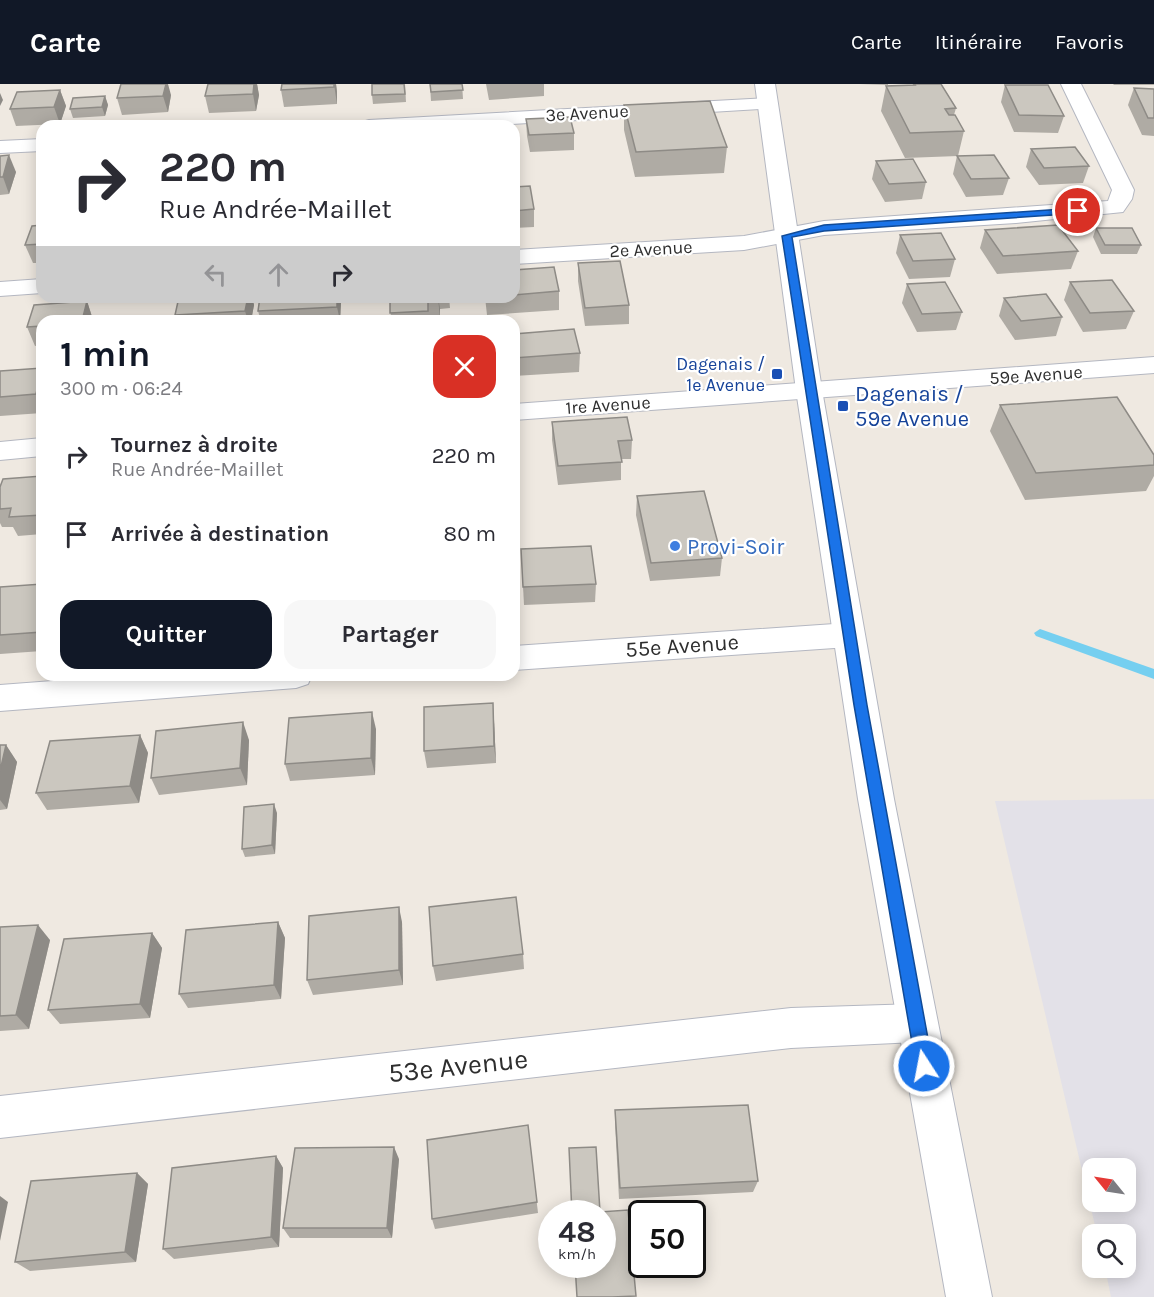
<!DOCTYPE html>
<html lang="fr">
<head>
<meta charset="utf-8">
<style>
  :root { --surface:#fff; --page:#f7f7f7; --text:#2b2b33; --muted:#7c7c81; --accent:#111827 }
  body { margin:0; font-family:Karla,sans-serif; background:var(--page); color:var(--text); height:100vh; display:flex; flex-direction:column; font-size:22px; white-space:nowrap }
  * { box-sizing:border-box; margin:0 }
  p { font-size:20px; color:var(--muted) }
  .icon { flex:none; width:33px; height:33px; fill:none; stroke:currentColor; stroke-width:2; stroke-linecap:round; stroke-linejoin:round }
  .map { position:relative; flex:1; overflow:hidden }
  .drawer { position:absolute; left:36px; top:231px; width:484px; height:366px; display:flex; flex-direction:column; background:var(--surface); border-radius:18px; box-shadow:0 3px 15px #0003 }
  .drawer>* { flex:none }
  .hud { position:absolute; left:36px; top:36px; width:484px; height:183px; border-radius:18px; box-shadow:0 3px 15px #0003; background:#fff; color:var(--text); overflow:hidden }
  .needle { width:39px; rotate:300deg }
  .tools { position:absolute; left:1082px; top:1074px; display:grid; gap:12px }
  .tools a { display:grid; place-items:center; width:54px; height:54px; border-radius:12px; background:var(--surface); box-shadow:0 3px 15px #0003; font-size:30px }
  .speed { position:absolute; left:538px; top:1116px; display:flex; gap:12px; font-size:30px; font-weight:700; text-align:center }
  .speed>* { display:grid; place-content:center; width:78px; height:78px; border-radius:50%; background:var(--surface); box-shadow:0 3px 15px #0003; line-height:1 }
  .speed small { font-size:15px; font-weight:400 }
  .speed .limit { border:3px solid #111; border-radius:9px; background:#fff; color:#111 }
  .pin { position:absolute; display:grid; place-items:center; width:51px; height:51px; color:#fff; margin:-26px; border:3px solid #fff; border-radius:50%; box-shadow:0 2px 6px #0007 }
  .me { position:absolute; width:66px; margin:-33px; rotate:349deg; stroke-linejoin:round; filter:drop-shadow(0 0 4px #0008) }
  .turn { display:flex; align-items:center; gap:21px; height:126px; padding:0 24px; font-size:27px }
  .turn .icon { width:78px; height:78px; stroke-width:2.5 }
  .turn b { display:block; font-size:42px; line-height:51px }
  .lanes { display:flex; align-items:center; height:57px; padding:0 24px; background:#0003; justify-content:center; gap:30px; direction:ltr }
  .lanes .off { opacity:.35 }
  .round { display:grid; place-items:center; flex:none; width:63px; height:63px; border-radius:18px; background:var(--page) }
  .overview { display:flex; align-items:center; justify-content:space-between; height:102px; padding:0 24px }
  h1 { font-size:36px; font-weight:700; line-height:45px; color:var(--accent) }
  .button { display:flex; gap:12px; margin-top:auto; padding:12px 24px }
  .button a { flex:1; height:69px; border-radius:18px; background:var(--accent); color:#fff; font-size:24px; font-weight:700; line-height:69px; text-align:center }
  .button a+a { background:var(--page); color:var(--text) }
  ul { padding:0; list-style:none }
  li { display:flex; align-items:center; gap:18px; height:78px; padding:0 24px }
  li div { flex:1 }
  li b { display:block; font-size:22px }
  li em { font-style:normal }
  header { display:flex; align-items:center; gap:36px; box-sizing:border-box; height:84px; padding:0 30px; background:var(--accent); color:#fff }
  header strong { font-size:28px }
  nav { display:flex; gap:33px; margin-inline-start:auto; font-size:21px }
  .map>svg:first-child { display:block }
</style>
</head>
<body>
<header>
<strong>Carte</strong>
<nav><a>Carte</a><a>Itinéraire</a><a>Favoris</a></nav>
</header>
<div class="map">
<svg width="1154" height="1213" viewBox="0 0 1154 1213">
  <rect width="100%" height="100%" fill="#efe9e1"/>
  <path fill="#e3e1e8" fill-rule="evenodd" d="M1154 715V1213H1111L1105 1184H1125V1150H1097L995 717ZM1092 1084H1125V1118H1092Z"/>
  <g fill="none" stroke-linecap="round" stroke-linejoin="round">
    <path fill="#75cff0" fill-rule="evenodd" d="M1040 545 1154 585V595L1036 552 1034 549Z"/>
    <g stroke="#b4b7c1" stroke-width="2">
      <g id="minor">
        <path d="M1061 0H1081L1134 106 1132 115 1123 128 1016 139 824 151 744 166 514 180V166L744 152 824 137 1108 117 1112 106Z"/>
        <path d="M768 14 775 16 778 20 775 24 477 42H359L362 38 369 36Z"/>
        <path d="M42 55V67L0 69V57Z"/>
        <path d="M42 195V209L0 212V198Z"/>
        <path d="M1154 273V289L514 336V320Z"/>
        <path d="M42 354V372L0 376V358Z"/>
        <path d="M849 539 860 543 865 551 860 559 849 563 514 586V562Z"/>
        <path d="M132 591H312L308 600 296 604 0 627V601Z"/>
        <path d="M916 920 930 925 936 939 930 953 916 958 791 964 0 1054V1012L791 924Z"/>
      </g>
    </g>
    <g stroke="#b4b7c1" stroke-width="2">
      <path id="secondary" d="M755 0H775L822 306 894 715 992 1213H946L858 715 796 306Z"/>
    </g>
    <use href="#minor" fill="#fff" fill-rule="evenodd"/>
    <use href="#secondary" fill="#fff" fill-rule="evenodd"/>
  </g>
  <g fill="#afaba4">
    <path d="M208 0H257L259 11 256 27 209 29 205 12Z"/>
    <path d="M282 0H336L337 8V20L284 23 281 6Z"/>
    <path d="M405 0 406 18 373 20 372 11Z"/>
    <path d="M430 0H462L463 15 431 17Z"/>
    <path d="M486 0H544V12L489 16Z"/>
    <path d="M859 0H888V1Z"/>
    <path d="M913 0H941L956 24 954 31 964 47 958 72 905 74 881 27 886 2H912Z"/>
    <path d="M1113 0H1154V1H1114Z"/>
    <path d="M1005 1 1064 32 1058 49 1014 48 1001 18Z"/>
    <path d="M1134 4 1154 5V52L1142 51 1128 21Z"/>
    <path d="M60 6 66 22 60 40 16 42 10 25Z"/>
    <path d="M171 11 168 28 122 31 117 14Z"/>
    <path d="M105 12 108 21 105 32 73 34 70 25Z"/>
    <path d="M624 21 727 63 724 89 635 93 624 46Z"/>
    <path d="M526 35 574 49V66L530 68 527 52Z"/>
    <path d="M1031 65 1089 82 1083 99 1039 101 1026 83Z"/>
    <path d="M0 72 16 88 9 110 0 111Z"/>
    <path d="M957 72 1009 94 1003 111 966 113 953 90Z"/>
    <path d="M876 77 926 98 922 115 885 118 872 95Z"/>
    <path d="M514 103 534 125V143L514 144Z"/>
    <path d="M42 141V179H33L25 161Z"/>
    <path d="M1096 144 1141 161 1137 170H1101L1093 153Z"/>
    <path d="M985 146 1078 167 1071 185 997 190 980 164Z"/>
    <path d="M900 151 955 175 950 193 909 195 896 169Z"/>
    <path d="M578 179 629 221V240L585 242 578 197Z"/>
    <path d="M514 186 559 207V226L487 231 485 213H514Z"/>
    <path d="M1070 198 1134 227 1126 245 1083 248 1064 216Z"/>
    <path d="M907 200 962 228 956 246 917 248 902 219Z"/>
    <path d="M179 213H252L254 221 251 237H177L175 231Z"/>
    <path d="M390 213H449L450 224 440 225V234L430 235V237H391Z"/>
    <path d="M1004 214 1062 233 1056 252 1015 256 999 232Z"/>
    <path d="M87 217 93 236 42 237V261L35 262 27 243Z"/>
    <path d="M341 218 340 237H261L258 227Z"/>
    <path d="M514 250 580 269 579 288 514 292Z"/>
    <path d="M42 284V329L0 332V287Z"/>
    <path d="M1000 321 1154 371V392L1146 407 1025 416 990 347Z"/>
    <path d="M552 338 632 356 631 375H621V396L558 401 552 356Z"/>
    <path d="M514 346 518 391H514Z"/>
    <path d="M42 392V450L18 452 13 443H2L0 439V403Z"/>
    <path d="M637 412 722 474 720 492 650 497 636 431Z"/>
    <path d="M521 465 596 500 595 518 524 521Z"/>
    <path d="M42 500V567L0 570V503Z"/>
    <path d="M494 636 496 679 427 684 424 667Z"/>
    <path d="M376 645 375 691 290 697 285 680Z"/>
    <path d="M140 651 148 669 139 719 47 726 36 709Z"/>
    <path d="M249 656 247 701 159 711 151 694Z"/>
    <path d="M0 661H6L17 678 7 725 0 726Z"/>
    <path d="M277 729 275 770 245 773 242 765Z"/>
    <path d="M278 838 285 854 281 915 188 924 179 910Z"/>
    <path d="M402 838 403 901 313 911 307 896Z"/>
    <path d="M0 843 50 856 29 945 0 947Z"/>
    <path d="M152 849 162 864 150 934 60 940 48 926Z"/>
    <path d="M523 870 524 885 436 897 433 882Z"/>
    <path d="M615 1026 758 1097 753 1108 619 1115 615 1039Z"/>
    <path d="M528 1041 538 1129 435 1145 432 1135Z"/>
    <path d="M276 1072 283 1084 279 1163 174 1175 163 1165Z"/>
    <path d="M399 1075 392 1154H290L283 1144Z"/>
    <path d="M137 1089 148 1100 136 1178 30 1187 15 1178Z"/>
  </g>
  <g fill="#8e8b86">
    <path d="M166 0H168L171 11 168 28 163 12Z"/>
    <path d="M254 0H257L259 11 256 27 253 10Z"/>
    <path d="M334 0H336L337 8V20Z"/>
    <path d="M60 6 66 22 60 40 54 23Z"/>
    <path d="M0 9 3 16 0 22Z"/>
    <path d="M105 12 108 21 105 32 102 23Z"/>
    <path d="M9 71 16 88 9 110 3 93Z"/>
    <path d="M248 213H252L254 221 251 237H248L245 227Z"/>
    <path d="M337 213H340L341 218 340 237 337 223Z"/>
    <path d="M438 213 440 225V234Z"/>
    <path d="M87 217 93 236V237H82Z"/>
    <path d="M42 287V325L36 310Z"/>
    <path d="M493 619 494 636 496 679 494 662Z"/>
    <path d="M372 628 376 645 375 691 371 674Z"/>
    <path d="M243 638 249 656 247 701 240 684Z"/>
    <path d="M140 651 148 669 139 719 130 702Z"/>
    <path d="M6 661 17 678 7 725 0 716V687Z"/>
    <path d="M274 720 277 729 275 770 272 761Z"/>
    <path d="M399 823 402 838 403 901 399 886Z"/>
    <path d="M278 838 285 854 281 915 274 901Z"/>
    <path d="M38 841 50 856 29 945 16 931Z"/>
    <path d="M152 849 162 864 150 934 140 920Z"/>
    <path d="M394 1063 399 1075 392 1154 387 1144Z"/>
    <path d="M276 1072 283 1084 279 1163 271 1153Z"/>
    <path d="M137 1089 148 1100 136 1178 125 1168Z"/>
    <path d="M0 1112 8 1118 0 1157Z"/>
  </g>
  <g fill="#cbc7bf" stroke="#8e8b86" stroke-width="1.5">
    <path d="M121 0H166L163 12 117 14Z"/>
    <path d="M208 0H254L253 10 205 12Z"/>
    <path d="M282 0H334V3L281 6Z"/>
    <path d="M372 0H404L405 10 372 11Z"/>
    <path d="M430 0H462L463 6 431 8Z"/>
    <path d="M914 0H941L956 24 945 25 949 31H955L964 47 910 49 886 2 915 1Z"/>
    <path d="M1005 1H1048L1064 32 1019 31Z"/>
    <path d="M1134 4 1154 5V34H1148Z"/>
    <path d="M60 6 54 23 10 25 17 8Z"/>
    <path d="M105 12 102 23 70 25 73 14Z"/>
    <path d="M710 17 727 63 636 68 624 21Z"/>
    <path d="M570 33 574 49 529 51 526 35Z"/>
    <path d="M469 39 470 42H424Z"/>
    <path d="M1075 63 1089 82 1044 84 1031 65Z"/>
    <path d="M9 71 3 93H0V72Z"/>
    <path d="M994 71 1009 94 971 95 957 72Z"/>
    <path d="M913 75 926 98 889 100 876 77Z"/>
    <path d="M530 102 534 125 514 127V103Z"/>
    <path d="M42 141V160L25 161 32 142Z"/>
    <path d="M1058 141 1078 167 1003 172 985 146Z"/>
    <path d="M1096 144H1132L1141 161H1105Z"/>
    <path d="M941 149 955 175 913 177 900 151Z"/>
    <path d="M620 177 629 221 585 224 578 179Z"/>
    <path d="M554 183 559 207 514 211V186Z"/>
    <path d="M1112 196 1134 227 1090 229 1070 198Z"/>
    <path d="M945 198 962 228 922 230 907 200Z"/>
    <path d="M1046 210 1062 233 1021 237 1004 214Z"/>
    <path d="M179 213H248L245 227 175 231Z"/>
    <path d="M260 213H337V223L258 227Z"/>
    <path d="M390 213H438V216L428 217V227L390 229Z"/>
    <path d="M87 217 82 237H42V242L27 243 34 221Z"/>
    <path d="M574 245 580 269 514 274V250Z"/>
    <path d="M42 284V287L36 310 0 313V287Z"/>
    <path d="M1117 313 1154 371V381L1036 389 1000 321Z"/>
    <path d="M627 333 632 356 618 357 622 378 558 382 552 338Z"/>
    <path d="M514 346 517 373H514Z"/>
    <path d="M42 392V431L9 433 11 424 0 425V403L3 395Z"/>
    <path d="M704 407 722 474 651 479 637 412Z"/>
    <path d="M591 462 596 500 523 503 521 465Z"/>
    <path d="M42 500V548L0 551V503Z"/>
    <path d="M493 619 494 662 424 667V623Z"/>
    <path d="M372 628 371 674 285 680 289 634Z"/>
    <path d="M243 638 240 684 151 694 156 647Z"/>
    <path d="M140 651 130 702 36 709 50 657Z"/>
    <path d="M0 661H6L0 687Z"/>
    <path d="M274 720 272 761 242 765 244 723Z"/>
    <path d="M516 813 523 870 433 882 429 823Z"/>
    <path d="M399 823V886L307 896 309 832Z"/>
    <path d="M278 838 274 901 179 910 186 846Z"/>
    <path d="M38 841 16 931 0 932V843Z"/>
    <path d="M152 849 140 920 48 926 64 855Z"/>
    <path d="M748 1021 758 1097 620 1104 615 1026Z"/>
    <path d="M528 1041 537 1118 432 1135 427 1056Z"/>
    <path d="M394 1063 387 1144H283L295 1064Z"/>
    <path d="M596 1063 600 1128 628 1126 636 1212 612 1213H577L575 1180H603V1130H572L569 1064Z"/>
    <path d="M276 1072 271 1153 163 1165 172 1084Z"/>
    <path d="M137 1089 125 1168 15 1178 31 1097Z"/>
  </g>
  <path fill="#1a73e8" stroke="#114b97" stroke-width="1.5" d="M1078 124 1082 125V129L824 147 792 153 867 621 933 982 930 988 924 990 918 988 916 982 854 621 782 152 824 141Z"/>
  <g fill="#1a4fb4" stroke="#fff" stroke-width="2">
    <rect x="771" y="284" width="12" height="12" rx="3"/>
    <rect x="837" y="316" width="12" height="12" rx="3"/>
  </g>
  <circle fill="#3f7fe0" stroke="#fff" stroke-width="2" cx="675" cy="462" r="6"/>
  <g text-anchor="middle" stroke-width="4.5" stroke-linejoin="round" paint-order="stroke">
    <g font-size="18" fill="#2e2e2e" stroke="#fff">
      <text transform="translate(587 29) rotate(-3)" y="6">3e Avenue</text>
      <text transform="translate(651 165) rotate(-3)" y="6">2e Avenue</text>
      <text transform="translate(1036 291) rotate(-4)" y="6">59e Avenue</text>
      <text transform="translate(608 321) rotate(-4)" y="6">1re Avenue</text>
    </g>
    <g font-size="18" fill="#164399" stroke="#fff" text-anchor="end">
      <text x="765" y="286">Dagenais /<tspan x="765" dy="21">1e Avenue</tspan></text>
    </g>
    <g font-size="22" fill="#164399" stroke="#fff" text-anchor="start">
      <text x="855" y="317">Dagenais /<tspan x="855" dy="25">59e Avenue</tspan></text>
    </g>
    <g font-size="22" fill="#366cbe" stroke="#fff" text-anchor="start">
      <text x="687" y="470">Provi-Soir</text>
    </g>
    <g font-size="22" fill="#2e2e2e" stroke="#fff">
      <text transform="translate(682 561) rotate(-4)" y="8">55e Avenue</text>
    </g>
    <g font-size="27" fill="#2e2e2e" stroke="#fff">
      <text transform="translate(458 982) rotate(-6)" y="9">53e Avenue</text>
    </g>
  </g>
</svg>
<div class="tools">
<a><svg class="needle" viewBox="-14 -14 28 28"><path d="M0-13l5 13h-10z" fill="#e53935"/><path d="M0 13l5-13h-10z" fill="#7c7c81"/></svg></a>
<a><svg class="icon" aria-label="search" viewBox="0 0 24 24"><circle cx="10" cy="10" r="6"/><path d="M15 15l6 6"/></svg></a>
</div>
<div class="speed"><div>48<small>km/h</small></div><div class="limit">50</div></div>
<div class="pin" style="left:1078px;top:127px;background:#d93025"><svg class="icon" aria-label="arrive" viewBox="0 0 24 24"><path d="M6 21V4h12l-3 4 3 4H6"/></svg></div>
<svg class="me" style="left:924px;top:982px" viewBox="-20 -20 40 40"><circle r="17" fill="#1a73e8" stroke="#fff" stroke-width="3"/><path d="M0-11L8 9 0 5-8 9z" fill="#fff"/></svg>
<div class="hud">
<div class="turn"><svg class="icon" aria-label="right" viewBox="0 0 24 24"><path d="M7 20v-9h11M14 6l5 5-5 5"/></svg><div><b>220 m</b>Rue Andrée-Maillet</div></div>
<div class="lanes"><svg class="icon off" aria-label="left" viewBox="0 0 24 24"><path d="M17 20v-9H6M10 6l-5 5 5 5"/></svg><svg class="icon off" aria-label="ahead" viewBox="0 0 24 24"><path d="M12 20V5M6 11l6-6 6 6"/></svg><svg class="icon" aria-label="right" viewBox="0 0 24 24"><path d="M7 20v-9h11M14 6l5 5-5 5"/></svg></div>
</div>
<section class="drawer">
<div class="overview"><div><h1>1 min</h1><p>300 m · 06:24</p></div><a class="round" style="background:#d93025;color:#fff"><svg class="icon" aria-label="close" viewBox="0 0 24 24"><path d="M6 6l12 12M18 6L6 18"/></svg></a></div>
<ul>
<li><svg class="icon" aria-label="right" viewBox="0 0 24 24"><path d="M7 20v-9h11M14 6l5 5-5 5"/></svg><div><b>Tournez à droite</b><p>Rue Andrée-Maillet</p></div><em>220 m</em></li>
<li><svg class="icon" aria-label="arrive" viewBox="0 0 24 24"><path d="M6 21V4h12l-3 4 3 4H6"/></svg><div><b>Arrivée à destination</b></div><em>80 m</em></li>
</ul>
<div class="button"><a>Quitter</a><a>Partager</a></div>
</section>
</div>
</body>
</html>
